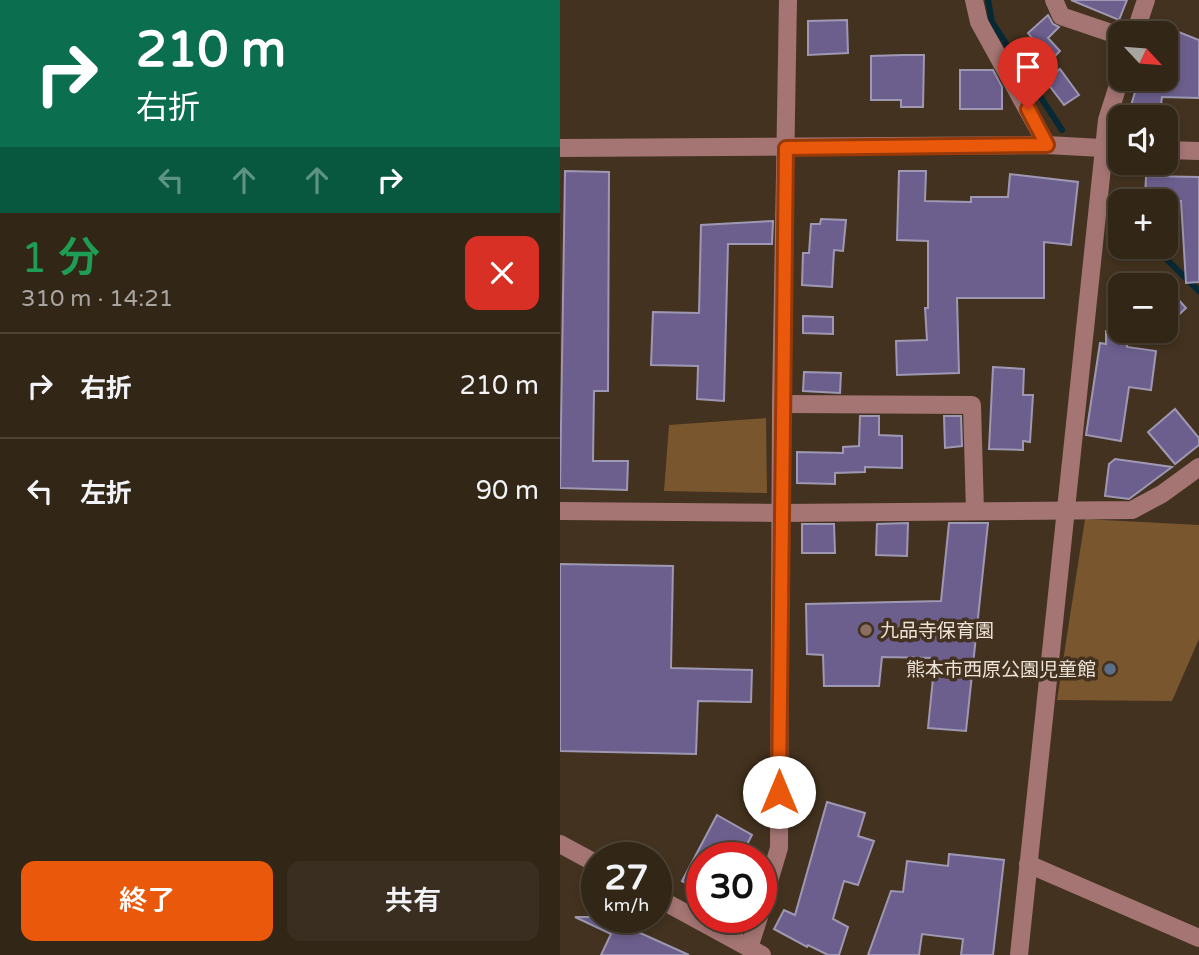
<!DOCTYPE html>
<html lang="ja">
<head>
<meta charset="utf-8">
<style>
  :root { --surface:#322617; --page:#3a2e20; --text:#f1f3f6; --muted:#a8a5a1; --line:#4d4336; --accent:#ea580c }
  body { margin:0; font-family:"Varela Round","Noto Sans JP",sans-serif; background:var(--page); color:var(--text); height:100vh; display:flex; flex-direction:column; font-size:26px; white-space:nowrap }
  * { box-sizing:border-box; margin:0 }
  p { font-size:23px; color:var(--muted) }
  .icon { flex:none; width:38px; height:38px; fill:none; stroke:currentColor; stroke-width:2; stroke-linecap:round; stroke-linejoin:round }
  .map { position:relative; flex:1; overflow:hidden }
  .side { display:flex; flex-direction:column; background:var(--surface); width:560px }
  .side>* { flex:none }
  .hud { background:#0b6e4f; color:#fff; overflow:hidden }
  .needle { width:46px; rotate:116deg }
  .fabs { position:absolute; left:548px; top:21px; display:grid; gap:14px }
  .fabs a { display:grid; place-items:center; width:70px; height:70px; border-radius:14px; background:var(--surface); box-shadow:0 4px 10px #0003,0 0 0 2px var(--line); font-size:35px }
  .speed { position:absolute; left:21px; top:842px; display:flex; gap:14px; font-size:35px; font-weight:700; text-align:center }
  .speed>* { display:grid; place-content:center; width:91px; height:91px; border-radius:50%; background:var(--surface); box-shadow:0 4px 10px #0003,0 0 0 2px var(--line); line-height:1 }
  .speed small { font-size:18px; font-weight:400 }
  .speed .limit { border:10px solid #d22; background:#fff; color:#111 }
  .pin { position:absolute; display:grid; place-items:center; width:60px; height:60px; color:#fff; margin:-72px -30px; border-radius:50% 50% 50% 0; rotate:-45deg; box-shadow:0 0 7px #0007 }
  .pin .icon { rotate:45deg }
  .me { position:absolute; width:77px; margin:-38px; rotate:0deg; stroke-linejoin:round; filter:drop-shadow(0 0 5px #0008) }
  .turn { display:flex; align-items:center; gap:24px; height:147px; padding:0 21px; font-size:32px }
  .turn .icon { width:91px; height:91px; stroke-width:2.5 }
  .turn b { display:block; font-size:49px; line-height:60px }
  .lanes { display:flex; align-items:center; height:66px; padding:0 21px; background:#0003; justify-content:center; gap:35px; direction:ltr }
  .lanes .off { opacity:.35 }
  .round { display:grid; place-items:center; flex:none; width:74px; height:74px; border-radius:14px; background:var(--page) }
  .summary { display:flex; align-items:center; justify-content:space-between; height:119px; padding:0 21px }
  h1 { font-size:42px; font-weight:600; line-height:52px; color:#1e9e55 }
  .primary-button { display:flex; gap:14px; margin-top:auto; padding:14px 21px }
  .primary-button a { flex:1; height:80px; border-radius:14px; background:var(--accent); color:#fff; font-size:28px; font-weight:600; line-height:80px; text-align:center }
  .primary-button a+a { background:var(--page); color:var(--text) }
  ul { padding:0; list-style:none }
  li { display:flex; align-items:center; gap:21px; height:105px; padding:0 21px; border-top:2px solid var(--line) }
  li div { flex:1 }
  li b { display:block; font-size:26px }
  li em { font-style:normal }
  main { display:flex; flex:1; min-height:0 }
  .map>svg:first-child { display:block }
</style>
</head>
<body>
<main>
<section class="side">
<div class="hud">
<div class="turn"><svg class="icon" aria-label="right" viewBox="0 0 24 24"><path d="M7 20v-9h11M14 6l5 5-5 5"/></svg><div><b>210 m</b>右折</div></div>
<div class="lanes"><svg class="icon off" aria-label="left" viewBox="0 0 24 24"><path d="M17 20v-9H6M10 6l-5 5 5 5"/></svg><svg class="icon off" aria-label="ahead" viewBox="0 0 24 24"><path d="M12 20V5M6 11l6-6 6 6"/></svg><svg class="icon off" aria-label="ahead" viewBox="0 0 24 24"><path d="M12 20V5M6 11l6-6 6 6"/></svg><svg class="icon" aria-label="right" viewBox="0 0 24 24"><path d="M7 20v-9h11M14 6l5 5-5 5"/></svg></div>
</div>
<div class="summary"><div><h1>1 分</h1><p>310 m · 14:21</p></div><a class="round" style="background:#d93025;color:#fff"><svg class="icon" aria-label="close" viewBox="0 0 24 24"><path d="M6 6l12 12M18 6L6 18"/></svg></a></div>
<ul>
<li><svg class="icon" aria-label="right" viewBox="0 0 24 24"><path d="M7 20v-9h11M14 6l5 5-5 5"/></svg><div><b>右折</b></div><em>210 m</em></li>
<li><svg class="icon" aria-label="left" viewBox="0 0 24 24"><path d="M17 20v-9H6M10 6l-5 5 5 5"/></svg><div><b>左折</b></div><em>90 m</em></li>
</ul>
<div class="primary-button"><a>終了</a><a>共有</a></div>
</section>
<div class="map">
<svg width="639" height="955" viewBox="0 0 639 955">
  <rect width="100%" height="100%" fill="#43321f"/>
  <g fill="#79562e">
    <path d="M206 418 207 493 104 491 109 425Z"/>
    <path d="M525 519 639 525V639L612 701 497 700Z"/>
  </g>
  <g fill="none" stroke-linecap="round" stroke-linejoin="round">
    <g stroke="#072835" stroke-width="6">
      <path d="M428 0 432 22 502 130"/>
      <path d="M594 247 639 291"/>
    </g>
  </g>
  <g fill="#6c5f8e" stroke="#9e98b2" stroke-width="2">
    <path d="M511 0H567L559 20Z"/>
    <path d="M488 15 493 24 499 27 488 38 500 51 485 66 468 49 475 42 468 33Z"/>
    <path d="M287 20 288 53 248 55V21Z"/>
    <path d="M606 27 639 40V98L602 97 600 113 569 112 579 79H606Z"/>
    <path d="M342 55H364L363 107H341V100H311V56Z"/>
    <path d="M500 69 519 95 504 105 485 80Z"/>
    <path d="M400 70H433L442 87V109H400Z"/>
    <path d="M5 171 49 172 48 391H34L33 461H68L67 490 0 488Z"/>
    <path d="M339 171H366L365 201 411 202V197H448L450 174 518 182 511 245 484 242V298H397L399 373 337 375 336 341 367 340 365 308H368V241L337 240Z"/>
    <path d="M586 176 639 177V282L626 283 621 201H585Z"/>
    <path d="M261 219 286 220 283 251 274 250 272 287 242 285 243 253H249L251 224H260Z"/>
    <path d="M213 221 212 244H168L164 401 137 399 138 366 91 365 93 312 139 313 141 225Z"/>
    <path d="M606 286 626 308 606 327Z"/>
    <path d="M243 316 273 317V334L243 333Z"/>
    <path d="M546 331H568L567 347 596 351 591 390 569 387 561 441 526 435 540 343 546 344Z"/>
    <path d="M433 367 464 369 463 395H473L470 442 463 441V450L429 449Z"/>
    <path d="M244 372 281 373 280 393 243 391Z"/>
    <path d="M615 409 639 438V445L615 464 588 432Z"/>
    <path d="M300 416H319V435L342 436V468L305 467V472L275 473V484L237 483V452L283 453V447L299 446Z"/>
    <path d="M384 416H401L402 446 385 448Z"/>
    <path d="M555 459 612 467 569 499 545 496 549 464Z"/>
    <path d="M348 523 347 556 316 555 317 524Z"/>
    <path d="M389 523H428L406 731 368 728 375 658 322 657 319 686H264L263 655 247 654 246 604 381 601Z"/>
    <path d="M242 524H274L275 553H242Z"/>
    <path d="M0 564 113 566 111 668 192 670 191 702 138 701 136 754 0 751Z"/>
    <path d="M267 802 305 813 298 836 314 841 298 885 284 881 273 919 288 927 279 955H268L248 945 247 947 214 929 224 910 235 915Z"/>
    <path d="M157 815 192 835 180 858H142V892L122 881Z"/>
    <path d="M389 854 444 860 433 955H401L403 939 362 934 359 955H308L331 891 343 892 347 861 388 866Z"/>
    <path d="M15 917H74L69 928 129 955H41L51 934Z"/>
  </g>
  <g fill="none" stroke-linecap="round" stroke-linejoin="round">
    <g stroke="#a47573" stroke-width="18">
      <path d="M414 0 419 22 487 145"/>
      <path d="M494 0 501 16 560 36"/>
      <path d="M575 33 586 0"/>
      <path d="M0 148 487 145 560 149"/>
      <path d="M606 150 639 151"/>
      <path d="M221 404 412 405 415 511"/>
      <path d="M0 511 221 513 572 510 602 494 639 467"/>
      <path d="M0 844 37 864"/>
      <path d="M468 864 639 938"/>
      <path d="M96 897 202 955"/>
      <path d="M201 908 219 848 221 404 228 0"/>
      <path d="M189 948 199 917"/>
      <path d="M459 955 547 120 560 79"/>
    </g>
  </g>
  <g fill="none" stroke-linecap="round" stroke-linejoin="round">
    <g stroke="#983908" stroke-width="18">
      <path id="route" d="M219 792 226 148 487 145 468 109"/>
    </g>
    <use href="#route" stroke="#ea580c" stroke-width="12"/>
  </g>
  <circle fill="#8d6e63" stroke="#43321f" stroke-width="2.5" cx="306" cy="630" r="7"/>
  <circle fill="#5c6f8a" stroke="#43321f" stroke-width="2.5" cx="550" cy="669" r="7"/>
  <g text-anchor="middle" stroke-width="7" stroke-linejoin="round" paint-order="stroke">
    <g font-size="19" fill="#eee3d8" stroke="#43321f" text-anchor="start">
      <text x="320" y="637">九品寺保育園</text>
      <text x="536" y="676" text-anchor="end">熊本市西原公園児童館</text>
    </g>
  </g>
</svg>
<div class="fabs">
<a><svg class="needle" viewBox="-14 -14 28 28"><path d="M0-13l5 13h-10z" fill="#e53935"/><path d="M0 13l5-13h-10z" fill="#a8a5a1"/></svg></a>
<a><svg class="icon" aria-label="sound" viewBox="0 0 24 24"><path d="M4 9h4l5-4v14l-5-4H4zM17 9q2 3 0 6"/></svg></a>
<a>+</a>
<a>−</a>
</div>
<div class="speed"><div>27<small>km/h</small></div><div class="limit">30</div></div>
<div class="pin" style="left:468px;top:109px;background:#d93025"><svg class="icon" aria-label="arrive" viewBox="0 0 24 24"><path d="M6 21V4h12l-3 4 3 4H6"/></svg></div>
<svg class="me" style="left:219px;top:792px" viewBox="-20 -20 40 40"><circle r="19" fill="#fff"/><path d="M0-13L10 11 0 6-10 11z" fill="#ea580c"/></svg>
</div>
</main>
</body>
</html>
